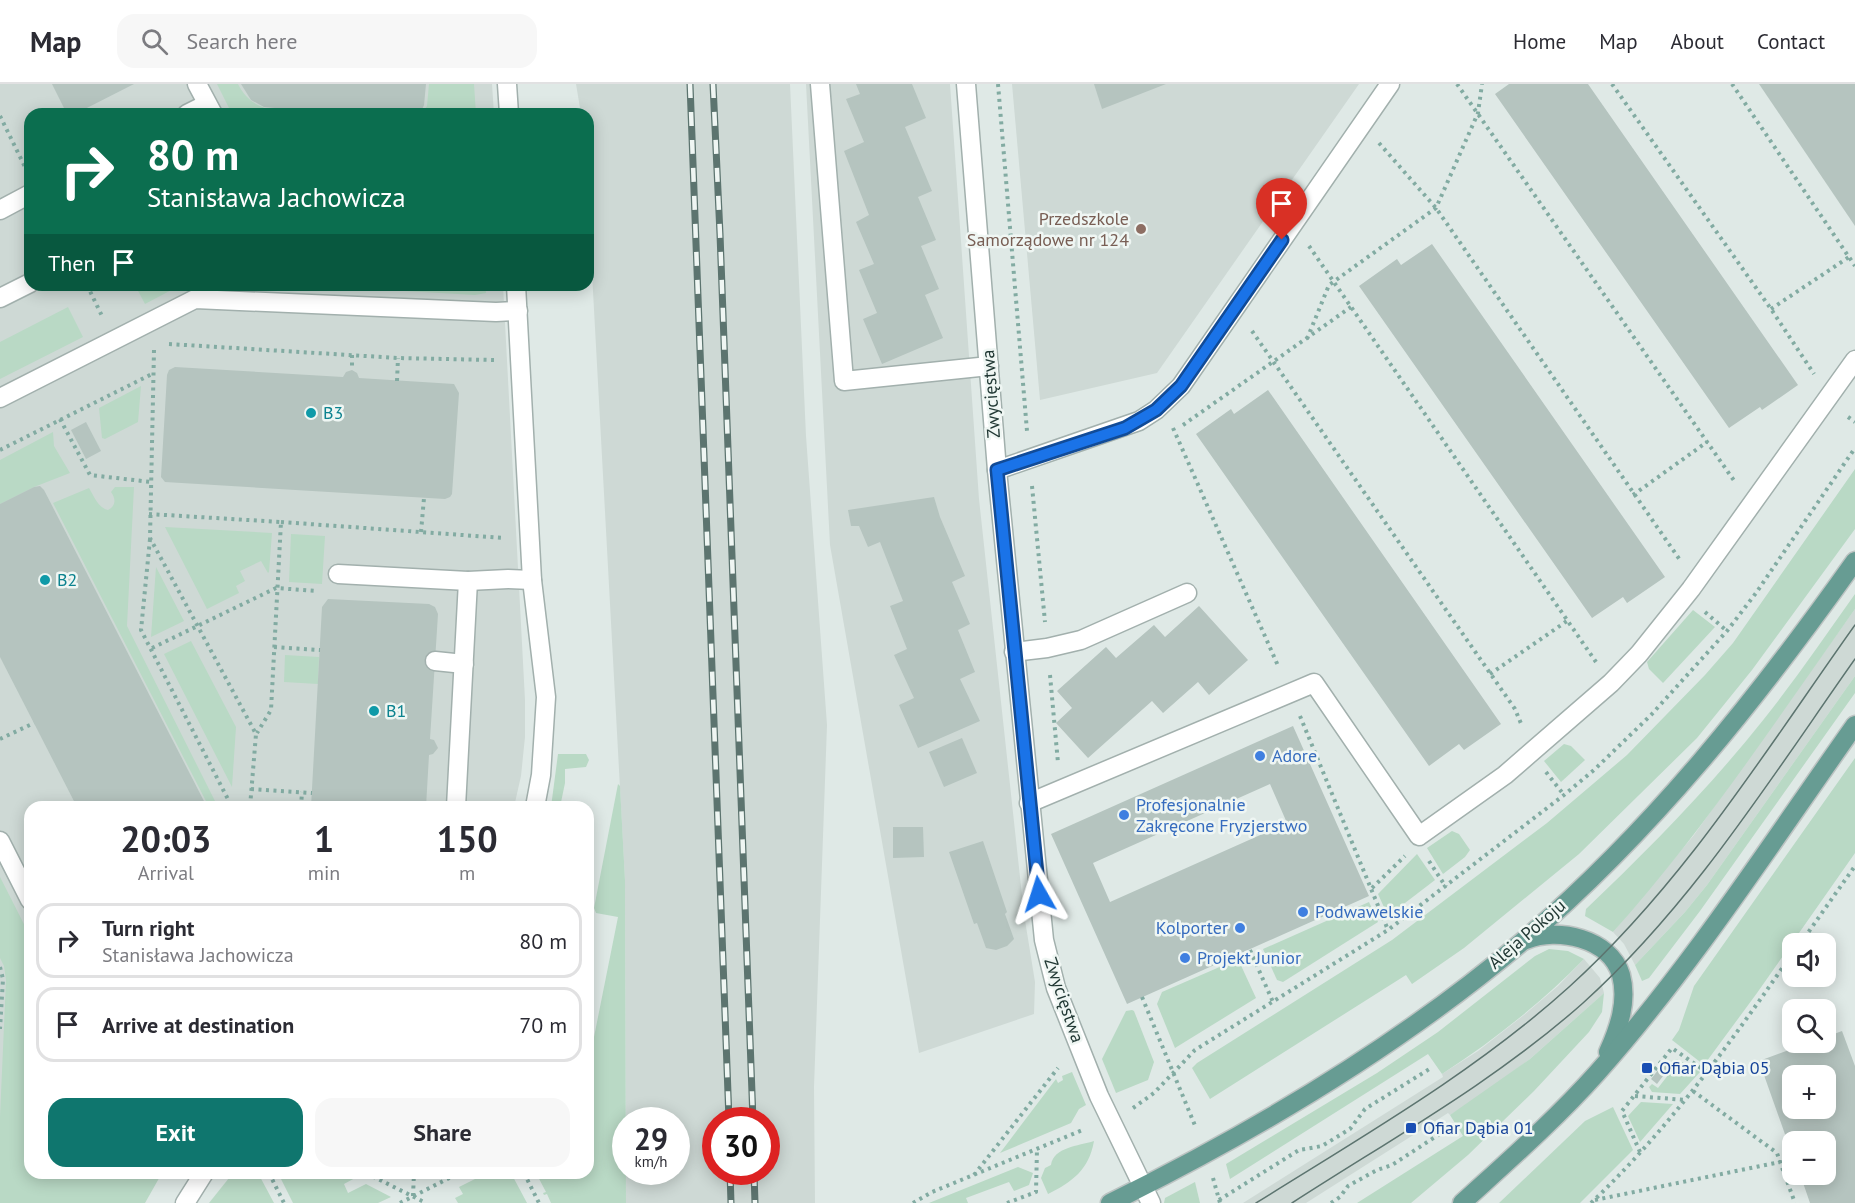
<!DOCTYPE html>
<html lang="en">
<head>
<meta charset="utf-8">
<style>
  :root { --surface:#fff; --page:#f7f7f7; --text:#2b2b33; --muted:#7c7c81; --line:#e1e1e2; --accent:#0f766e }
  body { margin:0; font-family:"PT Sans",sans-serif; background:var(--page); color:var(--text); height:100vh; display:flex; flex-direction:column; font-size:22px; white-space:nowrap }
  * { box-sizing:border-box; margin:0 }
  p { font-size:20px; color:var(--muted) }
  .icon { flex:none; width:33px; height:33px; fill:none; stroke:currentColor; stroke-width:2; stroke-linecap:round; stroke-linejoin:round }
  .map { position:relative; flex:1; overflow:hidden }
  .sheet { position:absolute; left:24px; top:717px; width:570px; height:378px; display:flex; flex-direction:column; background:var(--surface); border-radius:18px; box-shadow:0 3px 15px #0003 }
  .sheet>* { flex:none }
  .hud { position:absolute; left:24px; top:24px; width:570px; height:183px; border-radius:18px; box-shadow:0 3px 15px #0003; background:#0b6e4f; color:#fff; overflow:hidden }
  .controls { position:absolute; left:1782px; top:849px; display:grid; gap:12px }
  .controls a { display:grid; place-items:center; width:54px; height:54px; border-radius:12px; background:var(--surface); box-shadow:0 3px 15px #0003; font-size:30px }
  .speed { position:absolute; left:612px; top:1023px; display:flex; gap:12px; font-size:30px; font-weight:700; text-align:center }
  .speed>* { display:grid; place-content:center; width:78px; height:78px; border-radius:50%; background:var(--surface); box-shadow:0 3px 15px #0003; line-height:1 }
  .speed small { font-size:15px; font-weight:400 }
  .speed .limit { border:9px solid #d22; background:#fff; color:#111 }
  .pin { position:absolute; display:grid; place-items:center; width:51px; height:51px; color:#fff; margin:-62px -26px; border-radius:50% 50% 50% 0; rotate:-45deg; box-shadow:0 0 6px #0007 }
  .pin .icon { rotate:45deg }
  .me { position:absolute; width:66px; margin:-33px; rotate:354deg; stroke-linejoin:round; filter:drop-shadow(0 0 4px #0008) }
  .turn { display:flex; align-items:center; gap:21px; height:126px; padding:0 24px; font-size:27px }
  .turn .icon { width:78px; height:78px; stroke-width:2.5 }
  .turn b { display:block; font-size:42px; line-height:51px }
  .then { display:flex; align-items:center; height:57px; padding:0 24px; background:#0003; gap:12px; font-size:22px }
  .eta { display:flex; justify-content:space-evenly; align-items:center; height:102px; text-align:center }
  .eta b { font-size:36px; font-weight:700; line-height:42px }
  .button { display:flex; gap:12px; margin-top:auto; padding:12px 24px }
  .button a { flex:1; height:69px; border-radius:18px; background:var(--accent); color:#fff; font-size:24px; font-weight:700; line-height:69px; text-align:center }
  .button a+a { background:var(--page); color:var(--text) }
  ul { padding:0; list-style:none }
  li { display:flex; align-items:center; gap:18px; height:75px; margin:0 12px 9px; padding:0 12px; border:3px solid var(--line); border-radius:18px }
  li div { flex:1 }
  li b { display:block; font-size:22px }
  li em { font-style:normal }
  header { display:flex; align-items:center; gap:36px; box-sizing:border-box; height:84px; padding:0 30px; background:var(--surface); border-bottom:2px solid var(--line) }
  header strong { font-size:28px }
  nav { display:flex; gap:33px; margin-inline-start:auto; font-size:21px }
  .search { width:420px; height:54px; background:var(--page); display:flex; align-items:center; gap:15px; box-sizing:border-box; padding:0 21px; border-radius:18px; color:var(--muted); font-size:22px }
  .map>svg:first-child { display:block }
</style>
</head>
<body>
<header>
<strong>Map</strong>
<div class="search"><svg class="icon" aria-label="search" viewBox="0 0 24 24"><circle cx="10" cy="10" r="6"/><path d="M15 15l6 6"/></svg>Search here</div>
<nav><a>Home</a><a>Map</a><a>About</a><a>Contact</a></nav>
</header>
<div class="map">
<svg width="1855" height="1119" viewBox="0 0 1855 1119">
  <rect width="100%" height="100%" fill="#dfe9e6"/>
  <g fill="#ced9d5" fill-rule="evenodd">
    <path d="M0 0H492L494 30H30V201H503L525 616V653L521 692 514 723H30V1089H160L139 1119H0Z"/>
    <path d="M576 0H790L806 352 827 641 814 1003 815 1119H626L625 796 588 115V30H581ZM626 1036H676V1088H626ZM716 1036H766V1088H716Z"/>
    <path d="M806 0H950L979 415 1024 830 1035 898 1034 930 919 969 830 461Z"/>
    <path d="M1012 0H1359L1157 289 1040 316Z"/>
    <path d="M1855 525V592L1707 801 1685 828 1635 881 1624 860 1613 848 1694 751Z"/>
    <path d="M1584 875 1600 894 1604 909 1530 975 1473 1017 1450 1031 1448 1029 1306 1119H1243L1443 993 1442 990 1478 967 1524 931 1558 902Z"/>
  </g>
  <g fill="#b9d9c5">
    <path d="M217 0H238C254 32 285 27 317 30H232Z"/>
    <path d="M429 0H474L476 30H422L427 22Z"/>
    <path d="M141 201H181L145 220 136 203Z"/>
    <path d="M299 201H485L486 209 475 211Z"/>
    <path d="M68 223 83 253 0 295V258Z"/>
    <path d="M141 302 138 338 105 355 102 354 99 324Z"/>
    <path d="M53 348 54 362 70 389 34 403 0 420V376Z"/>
    <path d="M1855 385V445L1752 586 1697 654 1579 770 1464 864 1412 900 1406 891 1210 1015 1192 984 1197 979 1392 856 1547 739 1627 671 1705 591 1733 559Z"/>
    <path d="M115 403H134L127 542 218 723H209L53 419 89 404C94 412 98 424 108 426 116 422 116 415 111 408Z"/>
    <path d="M165 443 272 449 269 488 268 489 261 477 240 487 245 497 236 502 239 509 207 525Z"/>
    <path d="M291 450 325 452 322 500 289 498Z"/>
    <path d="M156 483 184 537 151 553Z"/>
    <path d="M1855 510V525C1777 635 1703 748 1613 848L1585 832 1586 825C1649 765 1710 703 1764 635 1796 595 1825 552 1855 510Z"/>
    <path d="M1693 526 1715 543 1663 599 1649 585 1647 578Z"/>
    <path d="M191 557 236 643 232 703 164 570Z"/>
    <path d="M285 571 319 573 318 600 284 598Z"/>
    <path d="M1855 592V609L1700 827 1649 894 1642 897 1635 881 1685 828 1707 801Z"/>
    <path d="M1564 660 1571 662 1585 676 1561 698 1544 677Z"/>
    <path d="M558 670H586L589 676 586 683 565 685V699L560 723H551Z"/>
    <path d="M1855 674V769L1757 909 1704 981 1672 956 1679 946 1694 902Z"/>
    <path d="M618 700 620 702 625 796 626 1119H551L547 1110 544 1111 543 1109 546 1108 536 1089H588V983L618 833 596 829 594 824Z"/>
    <path d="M1452 747 1459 750 1470 766 1465 773 1443 790 1427 764Z"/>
    <path d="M1417 770 1435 796 1388 832 1378 810Z"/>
    <path d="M0 793 30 852V1089H162L145 1119H0V1033L6 896 4 882 0 874Z"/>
    <path d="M1369 818 1378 838 1283 898 1277 896 1263 865Z"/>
    <path d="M1549 865 1568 867 1584 875C1541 919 1493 957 1442 990L1428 970 1230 1095 1226 1080 1377 989 1438 948 1535 872Z"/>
    <path d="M1238 875 1256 914 1175 964 1157 920 1162 908Z"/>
    <path d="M1604 909 1602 928 1589 948 1534 1007 1468 1071 1411 1119H1357L1463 1052 1450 1031 1530 975Z"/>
    <path d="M1132 926 1134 927 1154 978 1148 996 1116 1009 1102 975 1126 927Z"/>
    <path d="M1677 975 1700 988 1680 1010 1652 1008 1649 1003 1652 1000 1658 1004 1676 981 1671 977Z"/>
    <path d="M1072 988 1086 1021 1079 1025 1071 1039 1000 1069 1056 995 1058 999 1063 996 1062 992Z"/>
    <path d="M1641 1018 1673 1020 1640 1058 1628 1032Z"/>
    <path d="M1613 1023 1633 1066 1580 1119H1499L1585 1037Z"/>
    <path d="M1094 1057C1089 1086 1072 1098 1048 1110L1041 1094 1045 1084 1051 1081C1054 1063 1078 1062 1094 1057Z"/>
    <path d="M1018 1083 1033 1089 1029 1101 1014 1107 1009 1098 966 1114 968 1119H929Z"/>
    <path d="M233 1089H258L274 1119H209Z"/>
    <path d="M278 1089H344L355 1094 344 1100 348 1109 366 1100 391 1113 378 1119H293Z"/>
    <path d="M487 1089H511L527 1119H458L455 1114 463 1110 459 1103Z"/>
    <path d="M1195 1098 1200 1119H1164L1165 1114Z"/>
  </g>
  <g fill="#b5c4bf" fill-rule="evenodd">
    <path d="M52 0H134L75 30H67Z"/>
    <path d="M241 0H426L424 21 420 30H339L264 23 251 16Z"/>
    <path d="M856 0H912L926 34 905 43 932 107 918 113 936 156 921 162 939 205 925 211 943 254 882 280 863 235 877 229 859 186 874 180 856 138 869 131 844 67 864 58 846 15 860 10Z"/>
    <path d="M1094 0H1166L1102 25Z"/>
    <path d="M1509 0H1588L1798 301 1762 326 1760 323 1729 344 1495 10Z"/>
    <path d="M1759 0H1855V142Z"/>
    <path d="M1432 160 1665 493 1627 519 1623 513 1592 534 1359 202 1397 175 1401 181Z"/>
    <path d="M175 283 343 293 346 288 352 286 357 289 359 294 454 300 459 309 452 410 450 413 445 415 165 398 161 393 167 291 169 286Z"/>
    <path d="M1268 306 1501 640 1464 666 1459 660 1429 682 1196 350 1231 325 1234 330Z"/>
    <path d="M86 338 101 367 86 375 71 346Z"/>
    <path d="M40 402 44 406 207 723H77L0 573V420L34 403Z"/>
    <path d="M934 413 940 433 965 492 952 498 970 540 958 546 975 588 960 595 980 637 918 664 899 621 914 614 894 571 907 565 890 522 903 517 880 458 868 463 859 442H851L848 426Z"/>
    <path d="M328 515 429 520 435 523 438 530 430 655 434 656 438 664 433 670 429 671 426 723H311L322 523Z"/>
    <path d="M1199 522 1248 576 1209 611 1198 598 1163 629 1152 617 1088 674 1056 639 1072 624 1057 607 1106 563 1116 574 1154 541 1165 553Z"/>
    <path d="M1293 642 1369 812 1127 920 1051 750ZM1270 700 1287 739 1110 818 1093 779Z"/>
    <path d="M962 654 977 689 944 703 929 668Z"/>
    <path d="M893 743H923L924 773 893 774Z"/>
    <path d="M983 757 1007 828 1005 830 1014 855 1007 862 996 866 986 864 977 839 974 840 949 768Z"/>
    <path d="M1842 947 1855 982V1119H1810L1800 1090H1826V1058H1792V1070L1759 977 1811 958H1826V953ZM1792 992H1826V1024H1792Z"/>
    <path d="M1666 976 1672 980 1657 1000 1651 995Z"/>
  </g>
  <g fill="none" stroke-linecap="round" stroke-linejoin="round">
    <g stroke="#a2b0ad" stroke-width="21">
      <g id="minor">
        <path d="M197 0 213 30"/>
        <path d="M507 0 509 30"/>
        <path d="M820 0 844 297 989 282"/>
        <path d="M966 0 997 386 1044 856 1056 904 1099 1012 1151 1119"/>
        <path d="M187 30 207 20"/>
        <path d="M0 126 30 110"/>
        <path d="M516 201 532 496 546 613 541 691 535 723"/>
        <path d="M0 214 30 199"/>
        <path d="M0 314 195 215 496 228 518 227"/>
        <path d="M997 386 1139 337 1156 326 1181 302 1390 0"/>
        <path d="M338 490 468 497 508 495 532 496"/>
        <path d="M1014 568 1047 564 1081 556 1187 509"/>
        <path d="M435 577 464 580"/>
        <path d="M1029 719 1314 599 1419 752 1505 691 1611 599 1639 570 1691 505 1855 276"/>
        <path d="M456 723 468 497"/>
        <path d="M0 757 30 816"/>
        <path d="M185 1119 204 1089"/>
      </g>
    </g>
    <g stroke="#bcc3c2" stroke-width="21">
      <g id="major">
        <path d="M1526 856C1557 843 1610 854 1621 891 1628 917 1619 944 1608 968"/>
        <path d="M1110 1119C1256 1047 1399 962 1523 857 1652 747 1757 615 1855 477"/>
        <path d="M1462 1119C1508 1077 1555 1036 1597 989 1693 881 1772 758 1855 641"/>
      </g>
    </g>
    <g stroke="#82aba2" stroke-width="4" stroke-dasharray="3 4.5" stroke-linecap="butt">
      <path d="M998 0 1027 347"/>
      <path d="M1457 0 1735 398"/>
      <path d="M1612 0 1771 225 1814 290"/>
      <path d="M1732 0 1855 182"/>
      <path d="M0 32 26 85"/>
      <path d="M1379 59 1436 124 1680 476"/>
      <path d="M1309 162 1596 578"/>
      <path d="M87 201 102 232"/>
      <path d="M1771 225 1849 173"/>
      <path d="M1252 247 1515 625 1522 642"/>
      <path d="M1307 255 1329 201 1436 124 1478 29 1482 0"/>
      <path d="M169 260 398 274 494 276"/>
      <path d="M154 266 150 454 256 650 250 723"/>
      <path d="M352 271V286"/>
      <path d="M397 297 398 274"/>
      <path d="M1848 333 1855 338"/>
      <path d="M60 335 90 391 151 398"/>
      <path d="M1183 341 1351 223"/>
      <path d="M1173 344 1279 584"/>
      <path d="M0 366 154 289"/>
      <path d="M1032 402 1045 538"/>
      <path d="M1633 411 1707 358"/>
      <path d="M149 430 281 438 271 626 257 649"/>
      <path d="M281 438 504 454"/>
      <path d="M421 448 424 414"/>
      <path d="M150 455 141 546 232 723"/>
      <path d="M1705 528 1727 547"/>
      <path d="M274 563 320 566"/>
      <path d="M152 564 276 504 317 507"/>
      <path d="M1490 590 1567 537"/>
      <path d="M1050 591 1058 679"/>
      <path d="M1300 632 1388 846"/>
      <path d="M0 655 34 639"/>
      <path d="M1546 688 1564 711"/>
      <path d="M251 705 312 709"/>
      <path d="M301 723 302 708"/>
      <path d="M1429 777 1446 803"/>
      <path d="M1372 804 1405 772"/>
      <path d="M1800 860 1855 782"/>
      <path d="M1250 866 1273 918"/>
      <path d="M0 883 3 895 0 945"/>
      <path d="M1142 913 1196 1044"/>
      <path d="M1693 1007 1777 1069 1780 1078"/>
      <path d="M1635 1012 1686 1016"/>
      <path d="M1133 1024 1154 1009 1195 966 1388 846 1564 711 1594 686 1651 631 1727 547 1756 509 1855 364"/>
      <path d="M1640 1068 1622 1027 1672 964 1708 989"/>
      <path d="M269 1089 284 1119"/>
      <path d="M366 1089 426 1119"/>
      <path d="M524 1089 539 1119"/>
      <path d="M974 1091 1058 984"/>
      <path d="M1213 1094 1220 1119"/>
      <path d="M413 1112 414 1089"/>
      <path d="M1219 1116 1299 1066 1322 1062 1350 1045 1365 1025 1431 984"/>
      <path d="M1595 1116 1780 1078 1795 1119"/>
      <path d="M400 1119 459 1089"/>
      <path d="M913 1119 932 1108 1085 1045"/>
      <path d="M1007 1119 1036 1108 1037 1065"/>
      <path d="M1331 1119 1340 1113 1348 1102 1377 1086 1392 1081 1452 1042"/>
      <path d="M1591 1119C1669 1045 1731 958 1792 870"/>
    </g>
    <use href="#minor" stroke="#fff" stroke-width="18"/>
    <use href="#major" stroke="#679c93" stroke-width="18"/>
    <g stroke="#5c746f" stroke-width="1.5">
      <path d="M1256 1119C1363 1052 1475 988 1569 903 1684 799 1766 666 1855 541"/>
      <path d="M1292 1119C1391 1055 1494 998 1583 919 1692 821 1771 694 1855 575"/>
    </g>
    <g stroke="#5c746f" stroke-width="7">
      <g id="rail">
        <path d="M690 0 729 1036"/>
        <path d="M713 0 720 150 753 1036"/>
        <path d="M730 1088 731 1119"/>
        <path d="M754 1088 755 1119"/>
      </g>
    </g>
    <use href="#rail" stroke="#eff6f3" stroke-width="4.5" stroke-dasharray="14" stroke-linecap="butt"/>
  </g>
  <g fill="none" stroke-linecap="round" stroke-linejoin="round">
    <g stroke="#114b97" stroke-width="15">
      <path id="route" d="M1039 810 997 386 1125 344 1156 326 1181 302 1282 156"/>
    </g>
    <use href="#route" stroke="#1a73e8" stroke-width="10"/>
  </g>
  <circle fill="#8d6e63" stroke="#eff6f3" stroke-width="2" cx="1141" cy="145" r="6"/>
  <g fill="#0f9aa8" stroke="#eff6f3" stroke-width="2">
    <circle cx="311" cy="329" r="6"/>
    <circle cx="45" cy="496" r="6"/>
    <circle cx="374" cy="627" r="6"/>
  </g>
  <g fill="#3f7fe0" stroke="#eff6f3" stroke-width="2">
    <circle cx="1260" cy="672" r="6"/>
    <circle cx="1124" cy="731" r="6"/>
    <circle cx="1303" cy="828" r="6"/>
    <circle cx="1240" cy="844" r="6"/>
    <circle cx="1185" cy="874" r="6"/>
  </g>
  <g fill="#1a4fb4" stroke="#eff6f3" stroke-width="2">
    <rect x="1641" y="978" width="12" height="12" rx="3"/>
    <rect x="1405" y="1038" width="12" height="12" rx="3"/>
  </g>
  <g text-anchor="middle" stroke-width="5" stroke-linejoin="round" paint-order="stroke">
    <g font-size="18" fill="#785e54" stroke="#eff6f3" text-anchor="end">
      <text x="1129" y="141">Przedszkole<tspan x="1129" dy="21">Samorządowe nr 124</tspan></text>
    </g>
    <g font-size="18" fill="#213834" stroke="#eff6f3">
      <text transform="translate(991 310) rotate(-94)" y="6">Zwycięstwa</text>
      <text transform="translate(1527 850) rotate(-41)" y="6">Aleja Pokoju</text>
      <text transform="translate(1064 916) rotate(71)" y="6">Zwycięstwa</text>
    </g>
    <g font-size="18" fill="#0d838f" stroke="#eff6f3" text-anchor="start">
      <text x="323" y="335">B3</text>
      <text x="57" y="502">B2</text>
      <text x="386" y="633">B1</text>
    </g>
    <g font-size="18" fill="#366cbe" stroke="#eff6f3" text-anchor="start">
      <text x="1272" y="678">Adore</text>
      <text x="1136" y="727">Profesjonalnie<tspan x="1136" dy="21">Zakręcone Fryzjerstwo</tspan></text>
      <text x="1315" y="834">Podwawelskie</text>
      <text x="1228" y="850" text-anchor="end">Kolporter</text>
      <text x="1197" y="880">Projekt Junior</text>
    </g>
    <g font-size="18" fill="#164399" stroke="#eff6f3" text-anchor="start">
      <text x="1659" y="990">Ofiar Dąbia 05</text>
      <text x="1423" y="1050">Ofiar Dąbia 01</text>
    </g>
  </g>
</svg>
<div class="controls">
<a><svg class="icon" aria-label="sound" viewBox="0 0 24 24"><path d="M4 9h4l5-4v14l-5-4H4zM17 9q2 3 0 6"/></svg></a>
<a><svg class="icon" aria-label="search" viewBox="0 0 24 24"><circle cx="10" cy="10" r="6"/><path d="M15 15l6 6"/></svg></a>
<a>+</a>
<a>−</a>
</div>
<div class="speed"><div>29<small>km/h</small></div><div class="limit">30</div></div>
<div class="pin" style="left:1282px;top:156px;background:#d93025"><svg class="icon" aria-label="arrive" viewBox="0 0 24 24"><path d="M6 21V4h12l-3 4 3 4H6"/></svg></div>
<svg class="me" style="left:1039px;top:810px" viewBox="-20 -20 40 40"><path d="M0-17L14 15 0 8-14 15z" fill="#1a73e8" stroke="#fff" stroke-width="4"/></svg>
<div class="hud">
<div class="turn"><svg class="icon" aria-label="right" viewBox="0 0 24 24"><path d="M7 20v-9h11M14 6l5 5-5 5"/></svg><div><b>80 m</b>Stanisława Jachowicza</div></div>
<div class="then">Then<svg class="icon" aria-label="arrive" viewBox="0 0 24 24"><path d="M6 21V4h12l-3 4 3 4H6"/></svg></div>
</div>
<section class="sheet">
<div class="eta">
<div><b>20:03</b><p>Arrival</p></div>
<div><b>1</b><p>min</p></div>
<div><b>150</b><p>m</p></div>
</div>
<ul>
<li><svg class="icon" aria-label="right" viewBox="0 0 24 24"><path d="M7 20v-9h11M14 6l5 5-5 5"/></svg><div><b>Turn right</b><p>Stanisława Jachowicza</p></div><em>80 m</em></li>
<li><svg class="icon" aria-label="arrive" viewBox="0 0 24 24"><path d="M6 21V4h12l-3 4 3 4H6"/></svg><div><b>Arrive at destination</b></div><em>70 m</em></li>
</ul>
<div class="button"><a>Exit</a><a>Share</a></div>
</section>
</div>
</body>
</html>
